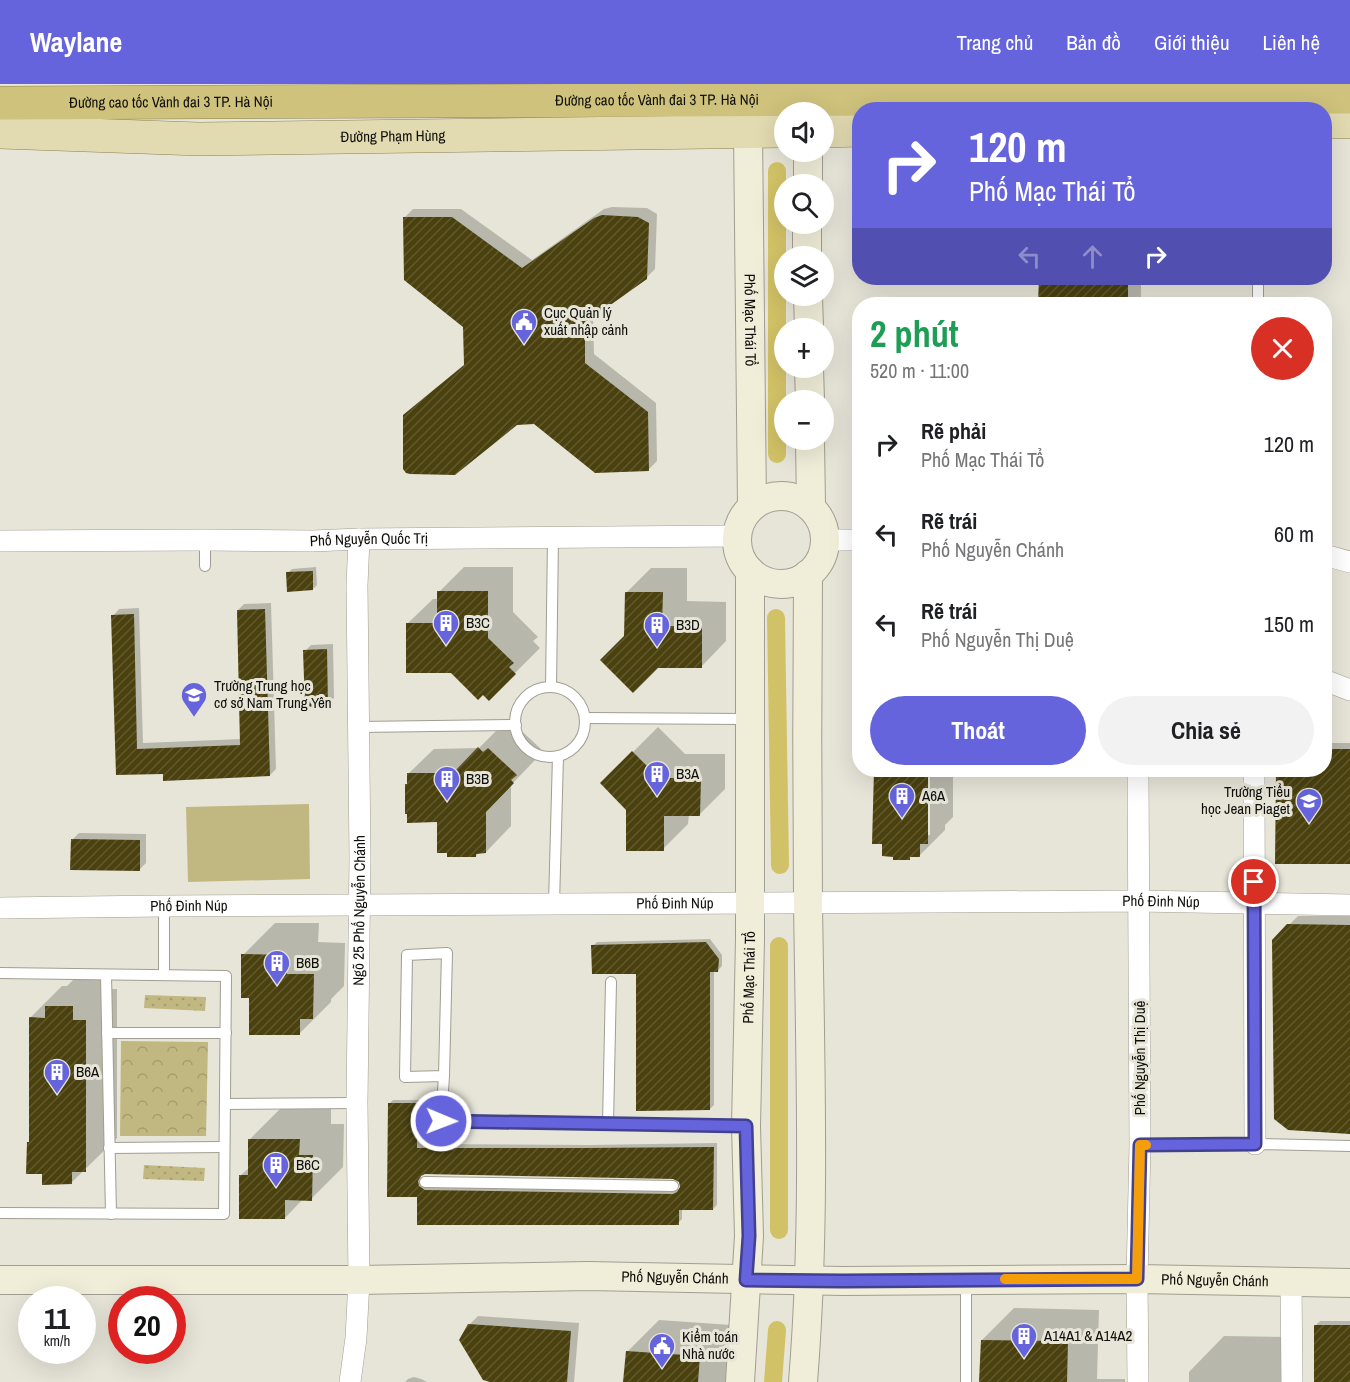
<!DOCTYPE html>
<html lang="vi">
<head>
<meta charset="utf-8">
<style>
  :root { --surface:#fff; --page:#f2f2f2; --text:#202124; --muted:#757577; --accent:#6664dd }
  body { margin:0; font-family:"Archivo Narrow",sans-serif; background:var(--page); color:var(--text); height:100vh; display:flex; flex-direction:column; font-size:22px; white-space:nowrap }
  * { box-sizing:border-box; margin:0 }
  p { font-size:20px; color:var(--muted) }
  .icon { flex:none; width:33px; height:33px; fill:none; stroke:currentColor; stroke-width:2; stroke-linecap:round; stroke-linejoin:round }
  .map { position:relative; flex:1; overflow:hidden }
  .sheet { position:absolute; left:852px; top:213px; width:480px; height:480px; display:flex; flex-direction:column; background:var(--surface); border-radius:24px; box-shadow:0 6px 24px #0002 }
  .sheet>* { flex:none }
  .top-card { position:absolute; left:852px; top:18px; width:480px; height:183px; border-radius:24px; box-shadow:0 6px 24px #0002; background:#6664dd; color:#fff; overflow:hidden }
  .buttons { position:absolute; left:774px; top:18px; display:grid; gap:12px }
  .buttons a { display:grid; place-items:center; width:60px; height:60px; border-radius:50%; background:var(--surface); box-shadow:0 6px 24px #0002; font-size:30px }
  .speed { position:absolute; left:18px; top:1202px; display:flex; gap:12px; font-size:30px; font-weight:700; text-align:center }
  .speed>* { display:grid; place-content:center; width:78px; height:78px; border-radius:50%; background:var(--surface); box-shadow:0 6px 24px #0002; line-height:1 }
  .speed small { font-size:15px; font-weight:400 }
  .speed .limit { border:9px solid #d22; background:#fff; color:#111 }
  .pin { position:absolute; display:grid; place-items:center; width:51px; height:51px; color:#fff; margin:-26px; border:3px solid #fff; border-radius:50%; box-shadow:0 2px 6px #0007 }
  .me { position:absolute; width:66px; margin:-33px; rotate:91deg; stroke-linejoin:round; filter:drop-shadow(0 0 4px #0008) }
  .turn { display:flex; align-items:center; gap:21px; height:126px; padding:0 18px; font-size:27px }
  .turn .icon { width:78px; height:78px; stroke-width:2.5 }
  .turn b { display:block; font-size:42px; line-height:51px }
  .lanes { display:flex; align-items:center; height:57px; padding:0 18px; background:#0003; justify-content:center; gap:30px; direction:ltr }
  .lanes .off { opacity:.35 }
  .round { display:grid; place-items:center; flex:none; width:63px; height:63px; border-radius:32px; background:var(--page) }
  .overview { display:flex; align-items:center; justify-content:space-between; height:102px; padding:0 18px }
  h1 { font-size:36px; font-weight:700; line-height:45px; color:#1e9e55 }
  .button { display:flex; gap:12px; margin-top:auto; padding:12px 18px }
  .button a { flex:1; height:69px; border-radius:36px; background:var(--accent); color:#fff; font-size:24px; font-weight:700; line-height:69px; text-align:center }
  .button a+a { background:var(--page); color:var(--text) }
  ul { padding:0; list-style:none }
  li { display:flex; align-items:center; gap:18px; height:90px; padding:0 18px }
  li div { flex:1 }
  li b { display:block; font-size:22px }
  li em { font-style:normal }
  header { display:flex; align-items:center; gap:36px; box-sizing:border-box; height:84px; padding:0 30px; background:var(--accent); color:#fff }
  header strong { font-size:28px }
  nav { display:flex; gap:33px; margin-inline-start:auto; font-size:21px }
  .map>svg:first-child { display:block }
</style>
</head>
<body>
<header>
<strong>Waylane</strong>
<nav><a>Trang chủ</a><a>Bản đồ</a><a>Giới thiệu</a><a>Liên hệ</a></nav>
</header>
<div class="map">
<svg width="1350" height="1298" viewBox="0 0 1350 1298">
  <defs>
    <pattern id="grass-dots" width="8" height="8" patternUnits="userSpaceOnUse" patternTransform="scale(1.5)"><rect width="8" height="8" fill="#c1b881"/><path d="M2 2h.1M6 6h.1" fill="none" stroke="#a59d6e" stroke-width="1.8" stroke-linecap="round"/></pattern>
    <pattern id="park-crowns" width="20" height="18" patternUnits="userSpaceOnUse" patternTransform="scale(1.5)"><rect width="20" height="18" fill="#c1b881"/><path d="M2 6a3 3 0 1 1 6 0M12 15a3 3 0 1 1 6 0" fill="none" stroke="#a59d6e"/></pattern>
    <pattern id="building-hatch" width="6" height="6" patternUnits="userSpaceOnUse" patternTransform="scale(1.5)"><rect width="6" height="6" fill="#4a410f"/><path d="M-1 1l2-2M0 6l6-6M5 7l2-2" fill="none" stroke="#605930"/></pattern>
  </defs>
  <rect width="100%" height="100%" fill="#e7e5d8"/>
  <g fill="url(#grass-dots)">
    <path d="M145 911 206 913 205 927 144 924Z"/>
    <path d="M144 1081 205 1084 204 1097 143 1095Z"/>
  </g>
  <path fill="url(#park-crowns)" d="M121 957 208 958 206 1052H120Z"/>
  <path fill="#c1b881" d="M309 720 310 795 188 798 186 723Z"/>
  <g fill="#0003" fill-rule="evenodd">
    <path d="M612 123 647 124 657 130 655 185 646 194 593 231 594 270 656 319 657 377 648 386 535 339 465 281V243L404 134 413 125H461L532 176 604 125Z"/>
    <rect x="1040" y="194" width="101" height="26"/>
    <path d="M316 483 317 501 313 505 288 489 292 485Z"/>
    <path d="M464 483H513V528L538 553 533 557 540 564 514 590 407 540 433 515H439V508Z"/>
    <path d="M651 484H687V517L726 518V557L701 583 626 553V509Z"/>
    <path d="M271 519 276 685 270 691 164 688 118 689 113 532 119 525 139 524 143 659 242 655 238 526 244 520Z"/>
    <path d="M333 560 334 614 327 621 305 567 311 561Z"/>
    <path d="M860 561V634L859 593 858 584H855V565Z"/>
    <path d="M504 639 514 640 541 665 535 670 538 673 511 701V742L486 768H479L476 772 438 737 408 699V690L434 665 479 664Z"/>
    <path d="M658 643 685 670H725V705L700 730H689L688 740 663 765 628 725 602 699Z"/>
    <path d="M1324 659H1350V779L1277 778 1278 686H1324Z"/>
    <path d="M875 686H927V751H930V686H953V733L945 741V746L919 772H912L909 774 875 739Z"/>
    <path d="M79 749 146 750V779L139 786 72 756Z"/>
    <path d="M1298 832H1350V1048L1273 857Z"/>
    <path d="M275 839H319L318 858 345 859 344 902 331 915V918L299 950 250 913 243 871Z"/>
    <path d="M710 855 722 871V882L717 887H714V1021L710 1025 638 888 593 862 597 858Z"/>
    <path d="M78 891H105V905H117V1054L71 1099 44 1089 30 1057V934L62 902H67Z"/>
    <path d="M393 1016H421L420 1060 588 1061 717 1059V1121L713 1125H682V1135L678 1139 418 1112 389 1020ZM422 1090 674 1093 680 1097 681 1105 429 1102 422 1098 421 1092Z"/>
    <path d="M282 1023 331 1024V1040H344L343 1083 311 1115H303L285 1134 241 1091 250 1083V1055Z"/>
    <path d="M1014 1224 1099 1226 1097 1295H1125V1298H981L982 1256Z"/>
    <path d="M478 1232 579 1239 574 1298H498L469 1241Z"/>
    <path d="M659 1236 731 1241 727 1298H625L627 1268Z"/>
    <path d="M1320 1237H1350V1298H1315L1316 1241Z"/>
    <path d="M1224 1252 1295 1253V1298H1189V1288Z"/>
    <path d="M414 1293 421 1295 427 1298H405L408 1295Z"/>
  </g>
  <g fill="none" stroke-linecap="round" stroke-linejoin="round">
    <g stroke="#d2c267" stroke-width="18">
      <path d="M777 370V87"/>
      <path d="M776 534 780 781"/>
      <path d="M779 862V1146"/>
      <path d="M773 1298 777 1246"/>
    </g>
  </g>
  <g fill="url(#building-hatch)" fill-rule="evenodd">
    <path d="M602 131 638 133 649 139 647 195 585 239V279L648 328 649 387 595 389 534 340 517 341 455 391 410 390 406 389 403 385V331L464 281 463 243 404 196 403 133H452L522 184 594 134Z"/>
    <path d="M1039 194H1128V220H1038Z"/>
    <path d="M313 487V506L287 508 286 488Z"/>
    <path d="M437 507H488V554L514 579 509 583 516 590 489 617 483 611 478 616 451 589H406V539H437Z"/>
    <path d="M625 508H663L662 542H702V584H658L633 609 600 576 624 552Z"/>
    <path d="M265 525 270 692 163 697V690L116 691 111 531 134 530 137 665 240 661 237 526Z"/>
    <path d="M327 565 328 622 305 623 303 566Z"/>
    <path d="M478 663 483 668 488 664 517 691 511 696 514 699 486 728V769L476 770V773H447V769H437V738L407 739V730H405V700H407V689H453Z"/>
    <path d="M1324 665H1350V780H1275L1276 686H1324Z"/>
    <path d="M632 667 659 694H701L700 732H664V767H626V726L600 699Z"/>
    <path d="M874 686H928V760H920V773H910V776H893V773L882 772V760H872Z"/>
    <path d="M71 755 140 756V787L70 786Z"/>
    <path d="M1287 840 1350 841V1050L1288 1046 1274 1035 1272 856Z"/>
    <path d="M706 858 719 875 718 888H710V1026L636 1027V890H592L591 861Z"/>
    <path d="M241 870 287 871V890H314L313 935H300V951H249V914H241Z"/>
    <path d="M45 922H73V936H86V1088H72V1100L42 1101V1090H26L27 1058H29V933L45 934Z"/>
    <path d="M388 1019H417V1064H583L714 1063 713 1126H679V1141H417V1113H387ZM425 1090 673 1095 679 1098 680 1103 677 1108 673 1110 425 1106 419 1102 418 1097 421 1092Z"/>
    <path d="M248 1055H300L299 1071H313L312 1117 285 1116V1135H239V1091H248Z"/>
    <path d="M468 1240 571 1247 567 1298H490L483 1296 459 1256Z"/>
    <rect x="1314" y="1241" width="36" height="57"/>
    <path d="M981 1256 1068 1257 1067 1298H979Z"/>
    <path d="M626 1267 700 1272 698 1298H623Z"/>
  </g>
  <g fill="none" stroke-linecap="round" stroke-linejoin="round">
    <g stroke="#a09e92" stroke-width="12">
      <g id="lane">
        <path d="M1258 194V220"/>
        <path d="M205 482V456"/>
        <path d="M551 603 553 454"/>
        <circle cx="550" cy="638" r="35"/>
        <path d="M585 634 748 635"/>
        <path d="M358 643 516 641"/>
        <path d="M554 820 558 672"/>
        <path d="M0 889 226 892 224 1130 0 1129"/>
        <path d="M106 891 111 1130"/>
        <path d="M164 891V822"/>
        <path d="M107 949H226"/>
        <path d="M444 992 405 993 407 871 447 869 444 992 441 1037 746 1042"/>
        <path d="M225 1020 357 1019"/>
        <path d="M608 1040 611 898"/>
        <path d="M1140 1061 1255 1060 1350 1062"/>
        <path d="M109 1064 224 1063"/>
        <path d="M425 1098 673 1102"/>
        <path d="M966 1196V1298"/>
      </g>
    </g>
    <g stroke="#a09e92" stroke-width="22">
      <g id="street">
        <path d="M826 456H860"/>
        <path id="s1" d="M0 457 205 456 313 457 359 455 737 452"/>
        <path d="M1324 471 1350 478"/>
        <path d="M1324 596 1350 606"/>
        <path d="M1254 686 1255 1060"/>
        <path id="s2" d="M0 824 164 822 1138 817 1350 821"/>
        <path d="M1291 1199 1292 1298"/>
        <path id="s3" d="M350 1298 356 1254 359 1196 357 1019 360 773 357 501 359 455"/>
        <path d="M1138 1298 1137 1195 1140 1061 1138 686"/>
      </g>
    </g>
    <g stroke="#a09e92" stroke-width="30">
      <g id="secondary">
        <path id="s4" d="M748 48 752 422"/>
        <path d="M808 100V68"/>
        <path d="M807 140V172"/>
        <path d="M808 212 809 244"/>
        <path d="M809 284 810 316"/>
        <path d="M810 356 811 422"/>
        <circle cx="781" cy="456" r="44"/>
        <path id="s5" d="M0 1196H359L588 1192 843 1197 1137 1195 1350 1199"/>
        <path id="s6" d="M740 1298 749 1152 746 1042 750 855V487"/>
        <path d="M803 1298C816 1138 810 977 808 817 807 708 807 599 808 490"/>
      </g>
    </g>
    <g stroke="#8b8354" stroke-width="34">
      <g id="primary">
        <path d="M1324 38H1350"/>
        <path d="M824 47 860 46"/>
        <path id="s7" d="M0 48 199 55 784 47"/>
      </g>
    </g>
    <g stroke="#8b8354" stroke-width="34">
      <g id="highway">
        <path id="s8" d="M0 19 1350 13"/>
      </g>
    </g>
    <use href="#lane" stroke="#fff" stroke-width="10"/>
    <use href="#street" stroke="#fff" stroke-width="21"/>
    <use href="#secondary" stroke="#f0edd8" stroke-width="28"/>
    <use href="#primary" stroke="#e2dab0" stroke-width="33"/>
    <use href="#highway" stroke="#cec27c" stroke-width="33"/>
  </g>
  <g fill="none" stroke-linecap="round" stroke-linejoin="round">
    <g stroke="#424190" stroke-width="15">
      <path id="route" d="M441 1037 746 1042 749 1152 746 1196 843 1197 1137 1195 1140 1061 1255 1060 1254 798"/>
    </g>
    <use href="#route" stroke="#6664dd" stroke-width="10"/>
    <path stroke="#f59e0b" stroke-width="10" d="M1005 1195H1137L1140 1061H1146"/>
  </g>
  <defs>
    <g id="civic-pin" transform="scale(1.35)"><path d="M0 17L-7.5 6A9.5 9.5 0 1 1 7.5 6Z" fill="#6664dd" stroke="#e7e5d8"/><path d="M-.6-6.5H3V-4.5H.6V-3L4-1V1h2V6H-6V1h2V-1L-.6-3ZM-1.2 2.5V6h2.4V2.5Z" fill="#fff"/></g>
    <g id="building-pin" transform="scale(1.35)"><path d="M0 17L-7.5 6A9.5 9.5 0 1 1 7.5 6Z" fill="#6664dd" stroke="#e7e5d8"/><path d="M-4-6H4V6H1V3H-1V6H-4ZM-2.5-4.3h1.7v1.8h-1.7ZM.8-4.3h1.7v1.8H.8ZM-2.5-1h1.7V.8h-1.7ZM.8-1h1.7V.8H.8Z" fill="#fff"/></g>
    <g id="school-pin" transform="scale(1.35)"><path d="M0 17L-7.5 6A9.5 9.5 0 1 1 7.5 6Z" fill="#6664dd" stroke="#e7e5d8"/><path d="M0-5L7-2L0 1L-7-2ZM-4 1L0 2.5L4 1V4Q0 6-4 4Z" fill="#fff"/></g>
  </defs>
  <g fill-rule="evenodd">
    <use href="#civic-pin" x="524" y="238"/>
    <use href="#building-pin" x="446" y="539"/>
    <use href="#building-pin" x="657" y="541"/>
    <use href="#school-pin" x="194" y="611"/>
    <use href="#building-pin" x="657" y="690"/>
    <use href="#building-pin" x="447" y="695"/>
    <use href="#building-pin" x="902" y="712"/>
    <use href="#school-pin" x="1309" y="717"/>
    <use href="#building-pin" x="277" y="879"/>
    <use href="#building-pin" x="57" y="988"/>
    <use href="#building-pin" x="276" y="1081"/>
    <use href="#building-pin" x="1024" y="1252"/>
    <use href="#civic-pin" x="662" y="1262"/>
  </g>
  <g text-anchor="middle" stroke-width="6" stroke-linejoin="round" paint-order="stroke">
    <g font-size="15" fill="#0f0e0a" stroke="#e7e5d8">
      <text dy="5" stroke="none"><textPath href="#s8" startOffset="657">Đường cao tốc Vành đai 3 TP. Hà Nội</textPath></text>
      <text dy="5" stroke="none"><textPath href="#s8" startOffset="171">Đường cao tốc Vành đai 3 TP. Hà Nội</textPath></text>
      <text dy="5" stroke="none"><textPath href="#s7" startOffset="393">Đường Phạm Hùng</textPath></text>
      <text dy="5" stroke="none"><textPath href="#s4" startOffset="188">Phố Mạc Thái Tổ</textPath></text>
      <text dy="5" stroke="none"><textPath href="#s1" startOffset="369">Phố Nguyễn Quốc Trị</textPath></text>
      <text dy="5" stroke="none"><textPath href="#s2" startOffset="1161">Phố Đinh Núp</textPath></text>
      <text dy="5" stroke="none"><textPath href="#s2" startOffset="675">Phố Đinh Núp</textPath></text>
      <text dy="5" stroke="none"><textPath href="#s2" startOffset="189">Phố Đinh Núp</textPath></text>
      <text dy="5" stroke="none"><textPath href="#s3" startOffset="472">Ngõ 25 Phố Nguyễn Chánh</textPath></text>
      <text dy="5" stroke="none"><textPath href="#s6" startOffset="405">Phố Mạc Thái Tổ</textPath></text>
      <text transform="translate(1140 974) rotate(-90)" y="5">Phố Nguyễn Thị Duệ</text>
      <text dy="5" stroke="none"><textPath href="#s5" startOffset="675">Phố Nguyễn Chánh</textPath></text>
      <text dy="5" stroke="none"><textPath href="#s5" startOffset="1215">Phố Nguyễn Chánh</textPath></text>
    </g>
    <g font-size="15" fill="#0f0e0a" stroke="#e7e5d8" text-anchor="start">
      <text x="544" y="234">Cục Quản lý<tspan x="544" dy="17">xuất nhập cảnh</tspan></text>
      <text x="466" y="544">B3C</text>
      <text x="676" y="546">B3D</text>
      <text x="214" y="607">Trường Trung học<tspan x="214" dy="17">cơ sở Nam Trung Yên</tspan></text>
      <text x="676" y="695">B3A</text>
      <text x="466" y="700">B3B</text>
      <text x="1290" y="713" text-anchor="end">Trường Tiểu<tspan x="1290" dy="17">học Jean Piaget</tspan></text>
      <text x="922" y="717">A6A</text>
      <text x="296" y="884">B6B</text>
      <text x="76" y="993">B6A</text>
      <text x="296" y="1086">B6C</text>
      <text x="1044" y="1257">A14A1 &amp; A14A2</text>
      <text x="682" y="1258">Kiểm toán<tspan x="682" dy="17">Nhà nước</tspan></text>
    </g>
  </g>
</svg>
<div class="buttons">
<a><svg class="icon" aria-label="sound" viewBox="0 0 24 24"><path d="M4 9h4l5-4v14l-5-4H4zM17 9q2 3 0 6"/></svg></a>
<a><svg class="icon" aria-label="search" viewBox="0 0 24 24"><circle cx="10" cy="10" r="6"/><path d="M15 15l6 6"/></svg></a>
<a><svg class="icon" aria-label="layers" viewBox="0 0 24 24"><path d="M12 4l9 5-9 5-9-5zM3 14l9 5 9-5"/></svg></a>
<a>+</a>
<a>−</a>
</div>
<div class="speed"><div>11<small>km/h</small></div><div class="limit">20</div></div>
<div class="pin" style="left:1254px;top:798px;background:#d93025"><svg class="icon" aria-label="arrive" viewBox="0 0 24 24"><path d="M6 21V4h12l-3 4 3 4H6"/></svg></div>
<svg class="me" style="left:441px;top:1037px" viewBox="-20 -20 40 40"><circle r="17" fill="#6664dd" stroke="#fff" stroke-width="3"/><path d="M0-11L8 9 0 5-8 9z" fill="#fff"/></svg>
<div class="top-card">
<div class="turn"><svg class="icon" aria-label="right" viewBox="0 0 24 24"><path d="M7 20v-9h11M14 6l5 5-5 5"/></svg><div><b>120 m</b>Phố Mạc Thái Tổ</div></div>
<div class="lanes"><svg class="icon off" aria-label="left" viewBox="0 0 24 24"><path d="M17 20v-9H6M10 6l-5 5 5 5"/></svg><svg class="icon off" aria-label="ahead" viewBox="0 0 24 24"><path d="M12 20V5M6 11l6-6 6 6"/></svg><svg class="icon" aria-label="right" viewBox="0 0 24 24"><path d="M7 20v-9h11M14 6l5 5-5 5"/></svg></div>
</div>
<section class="sheet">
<div class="overview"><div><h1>2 phút</h1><p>520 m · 11:00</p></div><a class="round" style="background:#d93025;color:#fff"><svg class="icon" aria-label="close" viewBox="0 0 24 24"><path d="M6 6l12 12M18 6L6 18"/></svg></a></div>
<ul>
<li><svg class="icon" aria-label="right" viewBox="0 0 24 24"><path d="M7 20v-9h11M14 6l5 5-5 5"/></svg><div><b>Rẽ phải</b><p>Phố Mạc Thái Tổ</p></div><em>120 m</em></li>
<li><svg class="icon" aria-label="left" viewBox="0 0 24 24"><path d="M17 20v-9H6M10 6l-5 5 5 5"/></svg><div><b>Rẽ trái</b><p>Phố Nguyễn Chánh</p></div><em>60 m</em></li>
<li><svg class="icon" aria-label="left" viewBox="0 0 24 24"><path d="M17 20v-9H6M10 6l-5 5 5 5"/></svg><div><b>Rẽ trái</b><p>Phố Nguyễn Thị Duệ</p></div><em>150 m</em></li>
</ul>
<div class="button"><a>Thoát</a><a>Chia sẻ</a></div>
</section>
</div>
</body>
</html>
